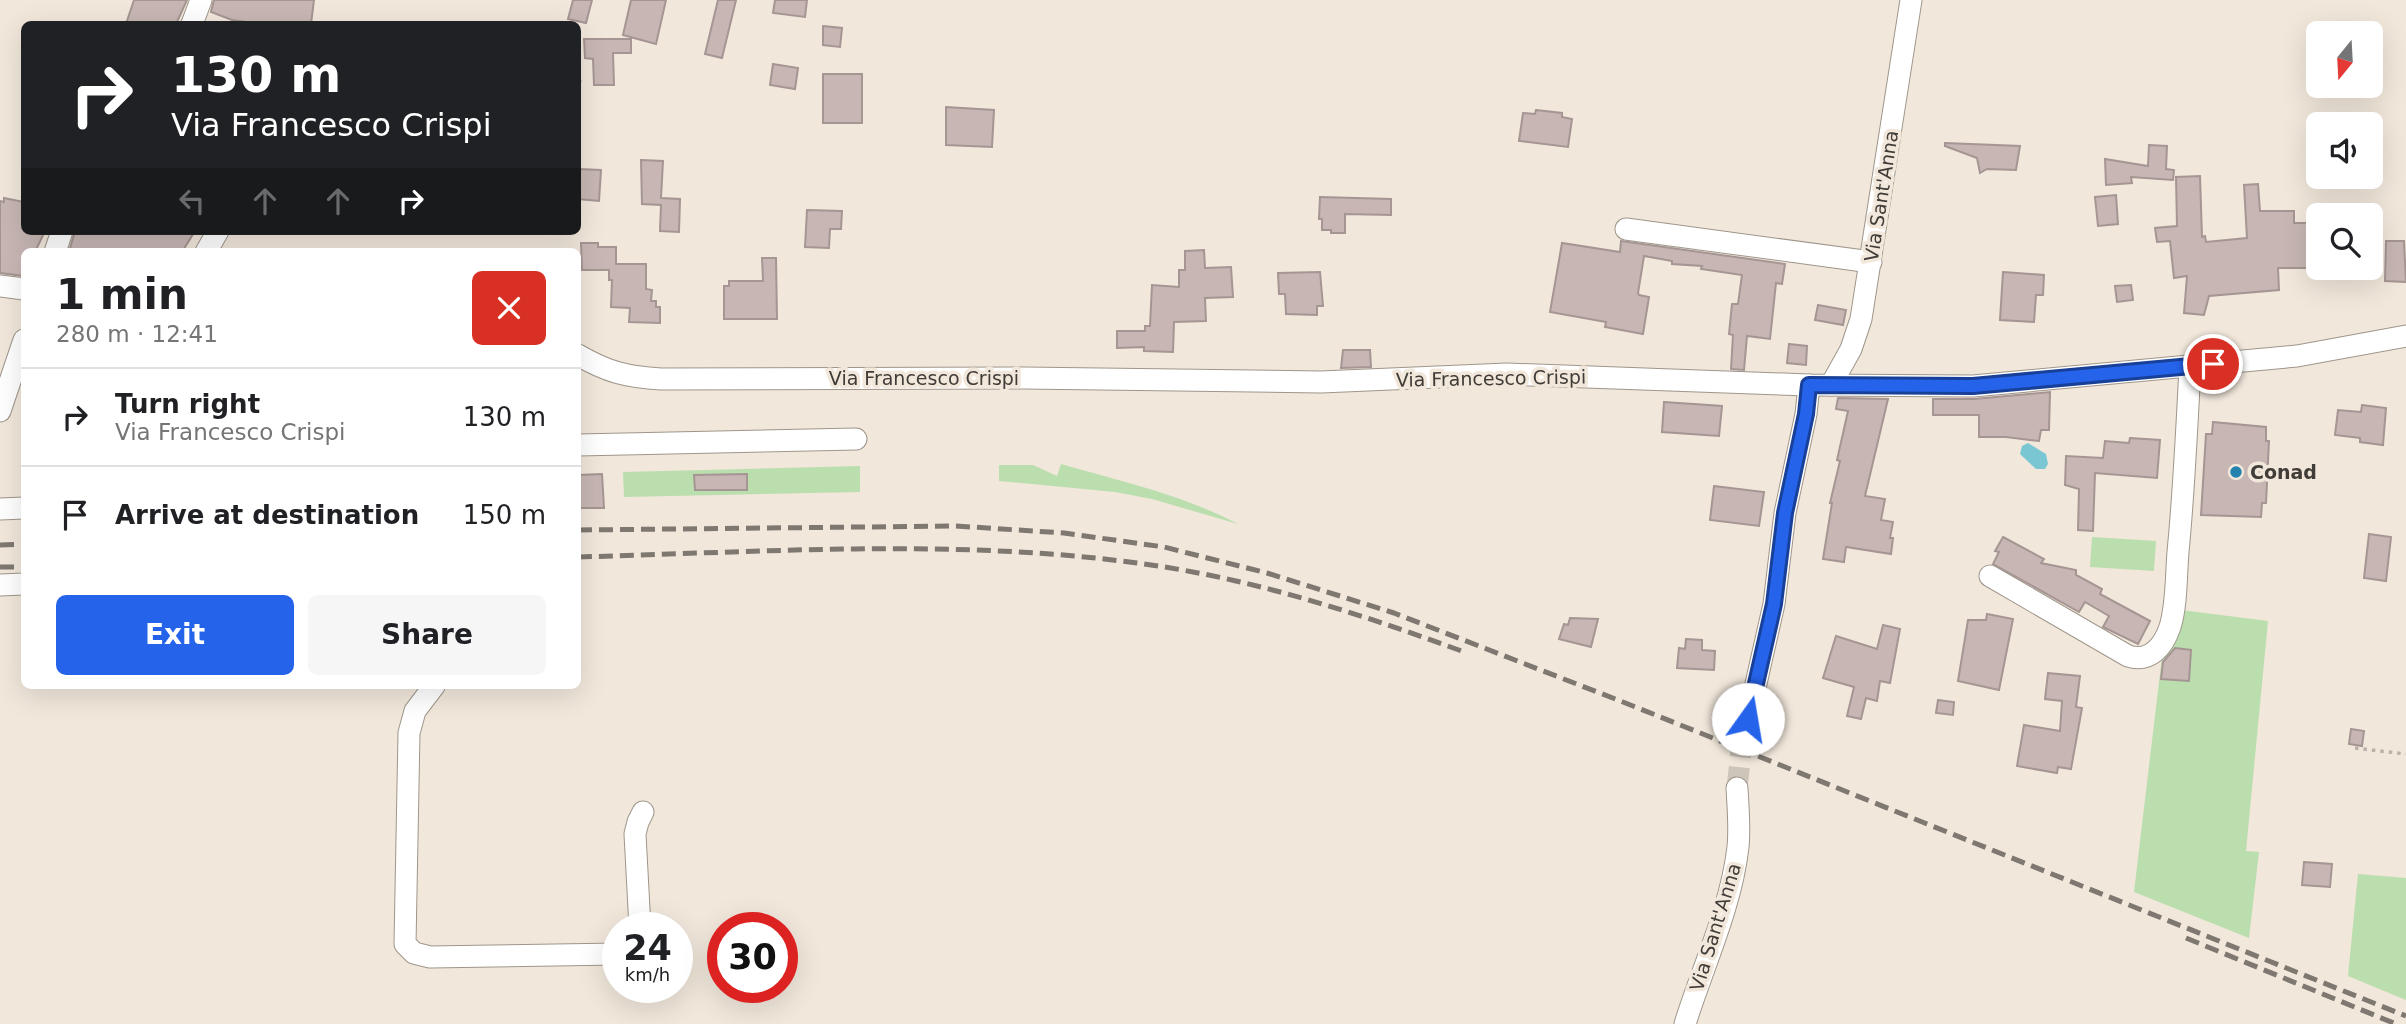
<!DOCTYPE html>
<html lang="en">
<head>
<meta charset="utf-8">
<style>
  :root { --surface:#fff; --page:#f6f6f6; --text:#202124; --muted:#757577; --line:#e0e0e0; --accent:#2563eb }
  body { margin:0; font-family:"DejaVu Sans",sans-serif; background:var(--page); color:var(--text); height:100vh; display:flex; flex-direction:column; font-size:26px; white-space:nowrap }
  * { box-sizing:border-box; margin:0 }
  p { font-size:23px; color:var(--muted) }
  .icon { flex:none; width:38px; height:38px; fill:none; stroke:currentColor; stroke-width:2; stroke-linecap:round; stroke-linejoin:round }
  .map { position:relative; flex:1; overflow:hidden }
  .sheet { position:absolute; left:21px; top:248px; width:560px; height:441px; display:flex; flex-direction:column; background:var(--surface); border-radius:10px; box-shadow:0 7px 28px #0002 }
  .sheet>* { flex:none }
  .top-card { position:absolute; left:21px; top:21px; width:560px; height:214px; border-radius:10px; box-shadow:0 7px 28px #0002; background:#202124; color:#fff; overflow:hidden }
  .needle { width:46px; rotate:198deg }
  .tools { position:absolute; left:2306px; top:21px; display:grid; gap:14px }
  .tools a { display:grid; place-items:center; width:77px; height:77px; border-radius:10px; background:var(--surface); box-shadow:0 7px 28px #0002; font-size:35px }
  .speed { position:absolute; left:602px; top:912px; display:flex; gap:14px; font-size:35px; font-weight:700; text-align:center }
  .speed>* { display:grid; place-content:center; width:91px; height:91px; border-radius:50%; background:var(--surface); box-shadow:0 7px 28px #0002; line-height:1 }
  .speed small { font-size:18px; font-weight:400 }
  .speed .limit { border:10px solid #d22; background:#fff; color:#111 }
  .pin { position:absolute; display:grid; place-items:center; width:60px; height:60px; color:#fff; margin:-30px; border:4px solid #fff; border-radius:50%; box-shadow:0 2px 7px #0007 }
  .me { position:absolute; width:77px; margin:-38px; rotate:13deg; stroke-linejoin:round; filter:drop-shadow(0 0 5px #0008) }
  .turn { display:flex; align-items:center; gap:24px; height:147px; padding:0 35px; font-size:32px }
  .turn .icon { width:91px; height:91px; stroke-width:2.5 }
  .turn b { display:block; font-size:49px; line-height:60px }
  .lanes { display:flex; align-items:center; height:66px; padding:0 35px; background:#0003; justify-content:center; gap:35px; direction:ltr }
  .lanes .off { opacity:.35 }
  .round { display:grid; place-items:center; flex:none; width:74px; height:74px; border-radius:10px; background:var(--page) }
  .summary { display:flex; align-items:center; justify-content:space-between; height:119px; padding:0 35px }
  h1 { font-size:42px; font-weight:700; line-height:52px }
  .primary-button { display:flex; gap:14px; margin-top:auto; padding:14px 35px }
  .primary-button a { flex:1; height:80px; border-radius:10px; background:var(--accent); color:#fff; font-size:28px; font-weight:700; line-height:80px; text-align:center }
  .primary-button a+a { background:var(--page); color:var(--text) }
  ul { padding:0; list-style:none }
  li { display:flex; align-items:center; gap:21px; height:98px; padding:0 35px; border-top:2px solid var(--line) }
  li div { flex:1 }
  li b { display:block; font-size:26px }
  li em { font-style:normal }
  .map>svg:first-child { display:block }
</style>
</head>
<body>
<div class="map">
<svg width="2406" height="1024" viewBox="0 0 2406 1024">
  <rect width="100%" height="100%" fill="#f1e7db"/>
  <g fill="#bbdeae">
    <path d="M1061 464C1120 481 1183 495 1238 524L1152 499 1115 492 999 481V465H1033L1057 476Z"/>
    <path d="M860 466V492L624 497 623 472Z"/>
    <path d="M2092 537 2156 541 2154 571 2090 567Z"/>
    <path d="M2173 609 2268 621 2246 851 2259 852 2249 938 2134 892 2164 640Z"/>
    <path d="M2358 874 2406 878V1000L2348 976Z"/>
  </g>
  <path fill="#7ac7d3" d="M2028 443 2046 454 2048 464 2045 469H2036L2020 454 2022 446Z"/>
  <g fill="#c7b6b4" stroke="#a59593" stroke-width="2">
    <path d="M134 0H187L176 24H126Z"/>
    <path d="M214 0H314L311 24H262L232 20 211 12Z"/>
    <path d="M573 0H592L586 23 568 19Z"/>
    <path d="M631 0H666L656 44 623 35Z"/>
    <path d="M718 0H736L722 58 705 54Z"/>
    <path d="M775 0H807L805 17 773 13Z"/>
    <path d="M823 26 842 28 840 47 823 45Z"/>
    <path d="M584 39H631V53H613L614 85H594L593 59 585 58Z"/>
    <path d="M773 64 798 68 795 89 770 85Z"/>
    <rect x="823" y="74" width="39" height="49"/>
    <path d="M946 107 994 110 992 147 946 145Z"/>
    <path d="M1536 110 1562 113V117L1572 119 1568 147 1519 141 1523 113 1535 114Z"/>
    <path d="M1945 143 2020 146 2016 170 1987 169 1980 173 1977 158 1945 146Z"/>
    <path d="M2149 145 2167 146 2166 169 2174 170 2173 180 2131 177 2132 183 2106 185 2105 159 2148 166Z"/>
    <path d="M641 160 663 161 661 198 680 199 679 232 660 231 661 205 642 204Z"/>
    <path d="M578 169 601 170 599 201 578 199Z"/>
    <path d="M2200 176 2202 237 2205 236 2206 242 2247 238 2244 185 2258 184 2260 211H2294V223H2310V268H2278L2279 290 2209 296 2204 315 2184 313 2187 276 2174 278 2170 241 2157 242 2155 228 2177 226 2176 177Z"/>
    <path d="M2116 195 2118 224 2098 226 2095 197Z"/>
    <path d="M1320 197 1391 199V215L1345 214V233H1331V230H1322V219H1319Z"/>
    <path d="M4 198 24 202V231H45L35 252H24V276L0 273V201L4 202Z"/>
    <path d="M807 210 842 211 841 229H830L829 248 805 247Z"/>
    <path d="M75 231H195L182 252H69Z"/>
    <path d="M1621 241 1785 264 1782 284 1776 283 1770 339 1747 336 1744 370 1731 369 1733 335 1729 334 1732 304H1738L1742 275 1701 269 1702 266 1672 264V261L1644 256 1638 293 1639 295 1649 297 1643 334 1605 327 1606 322 1550 312 1562 243 1620 252Z"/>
    <path d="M2386 241H2404L2406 282 2385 281Z"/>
    <path d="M581 243H598V247H616V264H646V289L652 290 651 301H656V307H660V323L629 322 630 308 611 307 612 280H609V270H582Z"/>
    <path d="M1204 250 1205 268 1231 267 1233 297 1205 298 1206 321 1174 322 1173 352 1144 351V347L1117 348V331H1145V326H1150L1152 285 1179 287V270H1185V251Z"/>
    <path d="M762 258H776L777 319H724V286H729V281H763Z"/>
    <path d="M1320 272 1323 306H1317V315L1286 314 1285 294H1279L1278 273Z"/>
    <path d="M2003 272 2044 275 2043 295H2036L2034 322 2000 320Z"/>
    <path d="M2131 285 2133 300 2117 302 2115 286Z"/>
    <path d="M1818 305 1846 310 1843 325 1815 320Z"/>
    <path d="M1789 344 1807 346 1806 365 1787 363Z"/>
    <path d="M1343 350H1370L1371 367 1341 368Z"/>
    <path d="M2050 392 2049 430H2041L2039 441 2006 437H1979V415H1933V399H1974Z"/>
    <path d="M1838 398 1888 399 1865 496 1885 499 1881 520 1893 522 1890 538H1893L1891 554 1846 547 1844 562 1823 559 1832 503H1830L1840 461 1837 460 1848 411 1836 409Z"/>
    <path d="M1664 402 1722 406 1719 436 1662 432Z"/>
    <path d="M2362 405 2386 408 2383 445 2360 442V438L2335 435 2338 410 2361 412Z"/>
    <path d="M2213 422 2266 427V441H2269L2266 503H2262L2261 517 2201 515 2206 434H2212Z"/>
    <path d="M2130 438 2160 440 2157 478 2095 473 2093 531 2078 530 2079 489 2065 485 2066 456 2103 458 2105 441 2129 443Z"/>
    <path d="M602 474 604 508H578V475Z"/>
    <path d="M747 474V490H695L694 475Z"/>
    <path d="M1714 486 1764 492 1759 526 1710 520Z"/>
    <path d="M2369 534 2391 537 2386 581 2364 578Z"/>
    <path d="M2003 537 2044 559 2041 563 2076 570V575L2102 589 2100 594 2150 621 2138 644 2103 627 2109 616 2085 602 2079 612 1993 564 1999 552 1995 551Z"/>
    <path d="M1987 614 2013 619 1999 690 1958 681 1968 620H1986Z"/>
    <path d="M1570 618 1598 619 1591 647 1559 639 1564 624 1568 625Z"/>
    <path d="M1883 625 1900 629 1890 683 1880 681 1877 701 1866 698 1861 719 1847 716 1854 687 1823 678 1836 636 1877 649Z"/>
    <path d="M1686 639 1702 640V650L1715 651 1714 670 1677 668 1679 648 1685 649Z"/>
    <path d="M2175 648 2191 650 2189 681 2161 679 2163 662Z"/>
    <path d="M2048 673 2080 676 2076 707 2082 708 2071 769 2058 767 2057 773 2017 766 2024 725 2060 731 2062 701 2045 699Z"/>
    <path d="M1938 700 1954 702 1953 715 1936 713Z"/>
    <path d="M2351 729 2364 731 2362 746 2349 744Z"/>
    <path d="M2304 862 2332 864 2330 887 2302 885Z"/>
  </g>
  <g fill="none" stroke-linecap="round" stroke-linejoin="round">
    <path stroke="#cec5ba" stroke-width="21" stroke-dasharray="21 10" stroke-linecap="butt" d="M1737 788 1741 751 1748 719"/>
    <g stroke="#9f968b" stroke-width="23">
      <g id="street">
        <path d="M192 24 201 0"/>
        <path d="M1626 229 1871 262"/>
        <path d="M55 252 62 231"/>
        <path d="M206 252 218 231"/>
        <path d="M0 286 24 289"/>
        <path d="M578 355C607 372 627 377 661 379L1024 378 1321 382 1507 374 1809 385 1973 386 2297 356 2406 336"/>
        <path d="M1831 385 1851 349 1861 319 1911 0"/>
        <path d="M0 411 24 340"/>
        <path d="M578 445 856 439"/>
        <path d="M0 509 24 508"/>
        <path d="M1990 576 2128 656C2150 663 2163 647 2170 627 2177 604 2176 576 2178 552 2184 490 2187 428 2190 366"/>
        <path d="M0 585 24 584"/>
        <path d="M434 686 415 711 409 733 405 944 414 953 430 957 618 954"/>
        <path d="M1748 719 1774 604 1785 513 1806 414 1809 385"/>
        <path d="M640 928 635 834 638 822 643 812"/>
        <path d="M1685 1024C1703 966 1731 908 1738 847 1740 828 1738 807 1737 788"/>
      </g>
    </g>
    <g stroke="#bab2a9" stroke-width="3.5" stroke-dasharray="3.5 5" stroke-linecap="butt">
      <path d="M578 81 585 82"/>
      <path d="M2355 748 2406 754"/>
    </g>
    <use href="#street" stroke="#fff" stroke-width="21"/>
    <g stroke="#7e7871" stroke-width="5" stroke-dasharray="14 7" stroke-linecap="butt">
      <path d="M578 530 956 526 1064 533 1164 547 1267 573 1394 613 1623 702 2406 1016"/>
      <path d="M0 545 24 544"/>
      <path d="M578 557C770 552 966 537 1158 566 1264 582 1366 616 1467 653"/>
      <path d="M0 567H24"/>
      <path d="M2186 938 2396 1024"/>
    </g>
  </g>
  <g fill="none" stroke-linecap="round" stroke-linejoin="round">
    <g stroke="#184099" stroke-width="18">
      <path id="route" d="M1748 719 1774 604 1785 513 1806 414 1809 385 1973 386 2213 364"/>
    </g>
    <use href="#route" stroke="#2563eb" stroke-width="12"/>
  </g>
  <circle fill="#2382ae" stroke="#f1e7db" stroke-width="2.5" cx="2236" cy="472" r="7"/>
  <g text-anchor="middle" stroke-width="7" stroke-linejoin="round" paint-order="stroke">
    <g font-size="19" fill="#403c38" stroke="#f1e7db">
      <text transform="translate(1881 196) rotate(-81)" y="7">Via Sant'Anna</text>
      <text x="924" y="385">Via Francesco Crispi</text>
      <text transform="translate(1491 378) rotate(-1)" y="7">Via Francesco Crispi</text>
      <text transform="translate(1715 927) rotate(-73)" y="7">Via Sant'Anna</text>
    </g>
    <g font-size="19" font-weight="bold" fill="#403c38" stroke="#f1e7db" text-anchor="start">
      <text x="2250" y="479">Conad</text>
    </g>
  </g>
</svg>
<div class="tools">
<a><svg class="needle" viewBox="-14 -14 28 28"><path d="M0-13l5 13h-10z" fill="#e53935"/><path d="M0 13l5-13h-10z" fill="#757577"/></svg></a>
<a><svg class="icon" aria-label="sound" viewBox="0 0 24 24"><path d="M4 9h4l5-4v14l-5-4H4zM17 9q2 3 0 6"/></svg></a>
<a><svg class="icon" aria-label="search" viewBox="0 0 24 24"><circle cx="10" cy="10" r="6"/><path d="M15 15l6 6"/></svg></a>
</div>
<div class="speed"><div>24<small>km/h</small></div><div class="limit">30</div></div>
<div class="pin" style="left:2213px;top:364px;background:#d93025"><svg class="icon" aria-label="arrive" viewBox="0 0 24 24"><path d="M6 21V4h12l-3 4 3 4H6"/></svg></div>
<svg class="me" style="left:1748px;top:719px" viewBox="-20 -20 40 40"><circle r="19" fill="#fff"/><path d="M0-13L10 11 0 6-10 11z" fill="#2563eb"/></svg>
<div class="top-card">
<div class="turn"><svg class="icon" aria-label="right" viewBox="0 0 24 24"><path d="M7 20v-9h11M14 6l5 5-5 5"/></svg><div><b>130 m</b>Via Francesco Crispi</div></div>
<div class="lanes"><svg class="icon off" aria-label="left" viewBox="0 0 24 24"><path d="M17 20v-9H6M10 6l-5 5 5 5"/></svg><svg class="icon off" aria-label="ahead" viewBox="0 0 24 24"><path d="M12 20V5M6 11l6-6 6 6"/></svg><svg class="icon off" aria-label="ahead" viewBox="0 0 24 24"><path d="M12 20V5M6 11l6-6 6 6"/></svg><svg class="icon" aria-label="right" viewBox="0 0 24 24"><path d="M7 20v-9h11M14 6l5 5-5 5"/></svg></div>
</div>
<section class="sheet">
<div class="summary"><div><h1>1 min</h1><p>280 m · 12:41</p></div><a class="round" style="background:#d93025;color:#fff"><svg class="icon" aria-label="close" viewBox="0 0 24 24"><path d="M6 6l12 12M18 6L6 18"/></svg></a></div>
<ul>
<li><svg class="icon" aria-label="right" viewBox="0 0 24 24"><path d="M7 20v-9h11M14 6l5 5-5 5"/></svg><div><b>Turn right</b><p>Via Francesco Crispi</p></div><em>130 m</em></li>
<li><svg class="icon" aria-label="arrive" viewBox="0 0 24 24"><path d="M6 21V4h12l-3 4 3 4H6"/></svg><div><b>Arrive at destination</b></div><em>150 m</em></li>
</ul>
<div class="primary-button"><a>Exit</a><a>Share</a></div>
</section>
</div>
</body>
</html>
